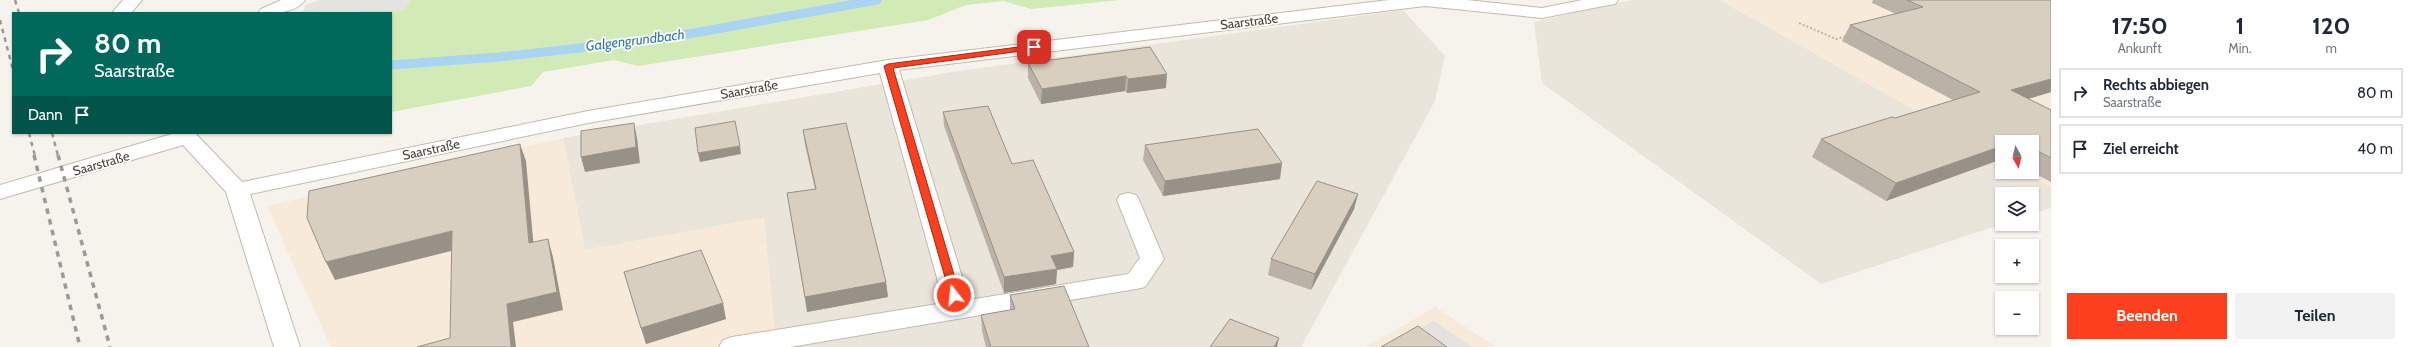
<!DOCTYPE html>
<html lang="de">
<head>
<meta charset="utf-8">
<style>
  :root { --surface:#fff; --page:#f2f2f3; --text:#1f2937; --muted:#747a83; --line:#e0e1e3; --accent:#fc3f1d }
  body { margin:0; font-family:Cabin,sans-serif; background:var(--page); color:var(--text); height:100vh; display:flex; flex-direction:column; font-size:15px; white-space:nowrap }
  * { box-sizing:border-box; margin:0 }
  p { font-size:13px; color:var(--muted) }
  .icon { flex:none; width:22px; height:22px; fill:none; stroke:currentColor; stroke-width:2; stroke-linecap:round; stroke-linejoin:round }
  .map { position:relative; flex:1; overflow:hidden }
  .drawer { display:flex; flex-direction:column; background:var(--surface); width:360px }
  .drawer>* { flex:none }
  .hud { position:absolute; left:12px; top:12px; width:380px; height:122px; border-radius:0px; box-shadow:0 1px 3px #0004; background:#00695c; color:#fff; overflow:hidden }
  .needle { width:26px; rotate:172deg }
  .fabs { position:absolute; left:1995px; top:135px; display:grid; gap:8px }
  .fabs a { display:grid; place-items:center; width:44px; height:44px; border-radius:0px; background:var(--surface); box-shadow:0 1px 3px #0004; font-size:20px }
  .pin { position:absolute; display:grid; place-items:center; width:34px; height:34px; color:#fff; margin:-17px; border-radius:8px; box-shadow:0 2px 6px #0006 }
  .me { position:absolute; width:44px; margin:-22px; rotate:344deg; stroke-linejoin:round; filter:drop-shadow(0 0 3px #0008) }
  .turn { display:flex; align-items:center; gap:14px; height:84px; padding:0 16px; font-size:18px }
  .turn .icon { width:52px; height:52px; stroke-width:2.5 }
  .turn b { display:block; font-size:28px; line-height:34px }
  .then { display:flex; align-items:center; height:38px; padding:0 16px; background:#0003; gap:8px; font-size:15px }
  .eta { display:flex; justify-content:space-evenly; align-items:center; height:68px; text-align:center }
  .eta b { font-size:24px; font-weight:700; line-height:28px }
  .cta { display:flex; gap:8px; margin-top:auto; padding:8px 16px }
  .cta a { flex:1; height:46px; border-radius:0px; background:var(--accent); color:#fff; font-size:16px; font-weight:700; line-height:46px; text-align:center }
  .cta a+a { background:var(--page); color:var(--text) }
  ul { padding:0; list-style:none }
  li { display:flex; align-items:center; gap:12px; height:50px; margin:0 8px 6px; padding:0 8px; border:2px solid var(--line); border-radius:0px }
  li div { flex:1 }
  li b { display:block; font-size:15px }
  li em { font-style:normal }
  main { display:flex; flex:1; min-height:0 }
  .map>svg:first-child { display:block }
</style>
</head>
<body>
<main>
<div class="map">
<svg width="2051" height="347" viewBox="0 0 2051 347">
  <rect width="100%" height="100%" fill="#f6f3ec"/>
  <g fill="#eae5da">
    <path d="M1632 0H1720L2002 159V172H2025L2051 187V208L2032 214V194H2002V224L1821 284 1542 83 1534 22Z"/>
    <path d="M1403 10 1445 56 1435 101 1301 347H776L764 218 585 250 563 138 959 71Z"/>
  </g>
  <g fill="#f7ead8">
    <path d="M1721 0H2051V187L2024 172H2032V142H2002V160Z"/>
    <path d="M563 138 585 250 764 217 776 347H331L267 206Z"/>
    <path d="M1435 307 1496 347H1366Z"/>
  </g>
  <path fill="#d2eab5" d="M320 0H1120L1031 9 1004 1 966 5 928 20 638 66 614 60 543 72 531 86 391 112V13H303L306 5Z"/>
  <g fill="#e5e3e0">
    <path d="M320 0H411L404 11 303 13 306 5Z"/>
    <path d="M1433 321 1473 347H1388Z"/>
  </g>
  <g fill="none" stroke-linecap="round" stroke-linejoin="round">
    <path stroke="#a9d4f2" stroke-width="9" d="M391 65 499 57 661 39 877 0"/>
    <g stroke="#c2bbae" stroke-width="2">
      <g id="minor">
        <path d="M123 0H142L131 13H112Z"/>
        <path d="M281 0H305C295 14 273 13 258 13L261 9Z"/>
        <path d="M1389 0H1467L1542 8 1582 0H1618L1615 4 1609 5 1542 18 1425 6 899 70 969 300 1128 274 1140 258 1117 200 1120 195 1128 193 1136 195 1139 200 1164 259 1145 287 1136 289 790 347H719L723 340 732 337 944 303 880 73 588 123 250 194 300 347H274L226 192 183 145 0 199V185L175 133H195L242 182 588 111 888 60Z"/>
      </g>
    </g>
    <path stroke="#c4b79f" stroke-width="2" stroke-dasharray="2 2" stroke-linecap="butt" d="M1799 23 1836 39 1847 36"/>
    <use href="#minor" fill="#fff" fill-rule="evenodd"/>
    <g stroke="#9a9a9a" stroke-width="2.5" stroke-dasharray="4.5 4.5" stroke-linecap="butt">
      <path d="M15 0 19 13"/>
      <path d="M0 20 13 70"/>
      <path d="M29 133 35 156"/>
      <path d="M52 133 58 156"/>
    </g>
    <g stroke="#9a9a9a" stroke-width="3.5" stroke-dasharray="5.5 5.5" stroke-linecap="butt">
      <path d="M34 155 80 347"/>
      <path d="M58 155 110 347"/>
    </g>
  </g>
  <g fill="#bab2a6">
    <path d="M1873 0H2051V92L2028 99 2051 110V182L2032 172V142H2002V159L1886 201 1812 157 1821 139 1895 118 1953 100 1842 41 1850 25 1896 14 1872 3Z"/>
    <path d="M1150 47 1166 88 1127 93 1125 91 1041 104 1028 78V63Z"/>
    <path d="M943 112 1012 164 1074 252 1073 267 1057 270 1056 284 1004 293 944 126Z"/>
    <path d="M803 130 886 282 888 297 807 312 787 193 815 189 805 145Z"/>
    <path d="M1145 145 1280 179 1163 196 1143 160Z"/>
    <path d="M1358 194 1354 209 1311 290 1268 275 1271 259Z"/>
    <path d="M624 272 726 319 646 344Z"/>
    <path d="M1010 295 1089 347H986L982 331 981 315 1010 310Z"/>
  </g>
  <g fill="#979187">
    <path d="M1167 74 1166 88 1127 93 1128 79Z"/>
    <path d="M1126 76 1125 91 1041 104 1042 89Z"/>
    <path d="M2051 79V92L2001 107 2011 90Z"/>
    <path d="M634 123 637 138 640 163 585 172 581 157Z"/>
    <path d="M520 144 526 161 535 261 529 243Z"/>
    <path d="M740 146 741 154 700 162 698 153Z"/>
    <path d="M2002 146V159L1886 201 1896 183Z"/>
    <path d="M1282 163 1280 179 1163 196 1165 181Z"/>
    <path d="M1358 194 1354 209 1311 290 1315 274Z"/>
    <path d="M452 231 459 249 335 280 326 262Z"/>
    <path d="M548 239 553 257 563 310 513 322 516 347H511L507 304Z"/>
    <path d="M1074 252 1073 267 1057 270 1056 284 1004 293V277L1051 256Z"/>
    <path d="M886 282 888 297 807 312 805 297Z"/>
    <path d="M723 303 726 319 646 344 641 328Z"/>
    <path d="M1279 338 1277 347H1274Z"/>
  </g>
  <g fill="#d8cfc1" stroke="#979187">
    <path d="M1907 0H2051V79L2011 90 2051 110V158L2032 148V142H2020L2017 140 2012 142H2002V146L1896 183 1821 139 1892 117 1895 118 1980 92 1850 25 1923 7Z"/>
    <path d="M1150 47 1167 74 1128 79 1126 76 1042 89 1028 63Z"/>
    <path d="M988 106 1012 164 1033 160 1074 252 1051 256 1057 269 1004 277 943 112Z"/>
    <path d="M735 121 740 146 698 153 695 128Z"/>
    <path d="M634 123 636 147 581 157V131Z"/>
    <path d="M846 123 886 282 805 297 787 193 816 189 803 130Z"/>
    <path d="M1258 129 1282 163 1165 181 1145 145Z"/>
    <path d="M520 144 529 243 548 239 557 292 507 304 511 347H417L450 338 452 231 326 262 307 218 309 191Z"/>
    <path d="M1317 181 1358 194 1315 274 1271 259Z"/>
    <path d="M701 250 723 303 641 328 624 272Z"/>
    <path d="M1064 286 1089 347H991L981 315 1015 309 1010 295Z"/>
    <path d="M1230 319 1279 338 1274 347H1210Z"/>
    <path d="M1418 326 1447 347H1381Z"/>
  </g>
  <path fill="#fc3f1d" stroke="#a42913" d="M1034 45 1038 47 1037 49 893 68 960 295 954 299 951 298 884 66 888 64Z"/>
  <g text-anchor="middle" stroke-width="3.5" stroke-linejoin="round" paint-order="stroke">
    <g font-size="13" fill="#4b4439" stroke="#fff">
      <text transform="translate(1249 21) rotate(-7)" y="5">Saarstraße</text>
      <text transform="translate(749 89) rotate(-10)" y="5">Saarstraße</text>
      <text transform="translate(431 149) rotate(-12)" y="5">Saarstraße</text>
      <text transform="translate(101 163) rotate(-16)" y="5">Saarstraße</text>
    </g>
    <g font-size="14" font-style="italic" fill="#2e7ab2" stroke="#fff">
      <text transform="translate(635 40) rotate(-7)" y="5">Galgengrundbach</text>
    </g>
  </g>
</svg>
<div class="fabs">
<a><svg class="needle" viewBox="-14 -14 28 28"><path d="M0-13l5 13h-10z" fill="#e53935"/><path d="M0 13l5-13h-10z" fill="#747a83"/></svg></a>
<a><svg class="icon" aria-label="layers" viewBox="0 0 24 24"><path d="M12 4l9 5-9 5-9-5zM3 14l9 5 9-5"/></svg></a>
<a>+</a>
<a>−</a>
</div>
<div class="pin" style="left:1034px;top:47px;background:#d93025"><svg class="icon" aria-label="arrive" viewBox="0 0 24 24"><path d="M6 21V4h12l-3 4 3 4H6"/></svg></div>
<svg class="me" style="left:954px;top:295px" viewBox="-20 -20 40 40"><circle r="17" fill="#fc3f1d" stroke="#fff" stroke-width="3"/><path d="M0-11L8 9 0 5-8 9z" fill="#fff"/></svg>
<div class="hud">
<div class="turn"><svg class="icon" aria-label="right" viewBox="0 0 24 24"><path d="M7 20v-9h11M14 6l5 5-5 5"/></svg><div><b>80 m</b>Saarstraße</div></div>
<div class="then">Dann<svg class="icon" aria-label="arrive" viewBox="0 0 24 24"><path d="M6 21V4h12l-3 4 3 4H6"/></svg></div>
</div>
</div>
<section class="drawer">
<div class="eta">
<div><b>17:50</b><p>Ankunft</p></div>
<div><b>1</b><p>Min.</p></div>
<div><b>120</b><p>m</p></div>
</div>
<ul>
<li><svg class="icon" aria-label="right" viewBox="0 0 24 24"><path d="M7 20v-9h11M14 6l5 5-5 5"/></svg><div><b>Rechts abbiegen</b><p>Saarstraße</p></div><em>80 m</em></li>
<li><svg class="icon" aria-label="arrive" viewBox="0 0 24 24"><path d="M6 21V4h12l-3 4 3 4H6"/></svg><div><b>Ziel erreicht</b></div><em>40 m</em></li>
</ul>
<div class="cta"><a>Beenden</a><a>Teilen</a></div>
</section>
</main>
</body>
</html>
